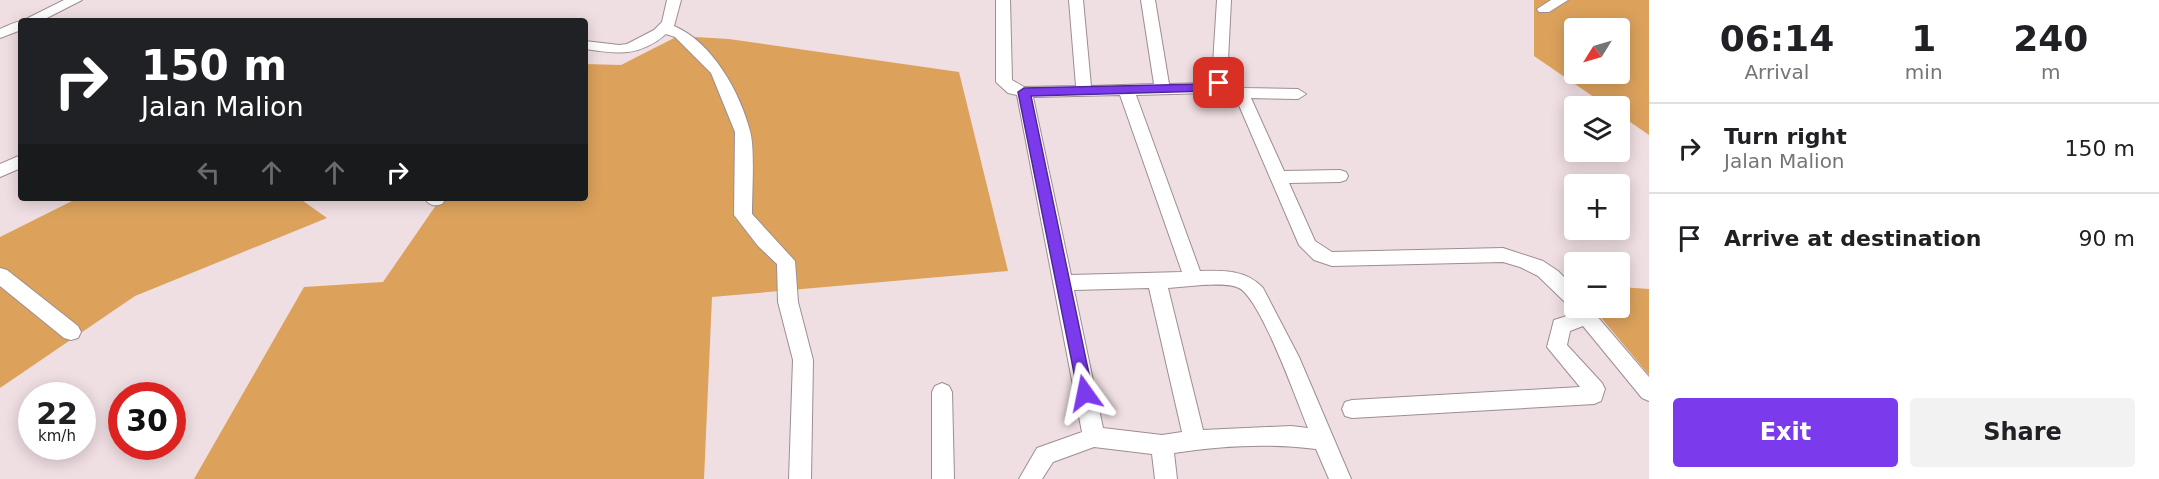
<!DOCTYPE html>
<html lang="en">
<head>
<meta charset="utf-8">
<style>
  :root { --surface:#fff; --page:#f2f2f2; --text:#202124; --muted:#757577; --line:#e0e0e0; --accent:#7c3aed }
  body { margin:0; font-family:"DejaVu Sans",sans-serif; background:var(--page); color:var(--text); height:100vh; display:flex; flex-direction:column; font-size:22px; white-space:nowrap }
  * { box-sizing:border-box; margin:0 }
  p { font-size:20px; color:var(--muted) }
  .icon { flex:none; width:33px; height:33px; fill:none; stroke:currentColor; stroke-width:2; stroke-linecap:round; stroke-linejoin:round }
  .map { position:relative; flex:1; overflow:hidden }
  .panel { display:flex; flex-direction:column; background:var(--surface); width:510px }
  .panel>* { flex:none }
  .top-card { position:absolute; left:18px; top:18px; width:570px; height:183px; border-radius:6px; box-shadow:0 3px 15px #0003; background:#202124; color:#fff; overflow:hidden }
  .needle { width:39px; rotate:233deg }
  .controls { position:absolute; left:1564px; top:18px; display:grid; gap:12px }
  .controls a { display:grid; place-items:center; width:66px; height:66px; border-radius:6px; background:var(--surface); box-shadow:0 3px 15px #0003; font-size:30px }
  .speed { position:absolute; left:18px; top:382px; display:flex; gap:12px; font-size:30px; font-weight:700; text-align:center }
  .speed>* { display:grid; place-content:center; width:78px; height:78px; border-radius:50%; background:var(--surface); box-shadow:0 3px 15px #0003; line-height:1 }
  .speed small { font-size:15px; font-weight:400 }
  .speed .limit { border:9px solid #d22; background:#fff; color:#111 }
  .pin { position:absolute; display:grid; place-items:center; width:51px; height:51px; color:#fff; margin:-26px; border-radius:12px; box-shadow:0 3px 9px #0006 }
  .me { position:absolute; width:66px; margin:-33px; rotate:348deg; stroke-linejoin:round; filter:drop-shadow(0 0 4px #0008) }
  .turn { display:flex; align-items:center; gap:21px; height:126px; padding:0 24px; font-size:27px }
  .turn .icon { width:78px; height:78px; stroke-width:2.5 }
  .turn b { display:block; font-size:42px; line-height:51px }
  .lanes { display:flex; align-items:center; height:57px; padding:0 24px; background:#0003; justify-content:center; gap:30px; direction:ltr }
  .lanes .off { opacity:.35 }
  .eta { display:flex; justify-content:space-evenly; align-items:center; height:102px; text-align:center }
  .eta b { font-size:36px; font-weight:800; line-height:42px }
  .primary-button { display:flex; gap:12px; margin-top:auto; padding:12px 24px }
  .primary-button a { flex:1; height:69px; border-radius:6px; background:var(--accent); color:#fff; font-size:24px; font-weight:800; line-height:69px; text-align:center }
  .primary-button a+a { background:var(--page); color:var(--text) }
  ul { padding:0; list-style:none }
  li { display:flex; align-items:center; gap:18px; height:90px; padding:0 24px; border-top:2px solid var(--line) }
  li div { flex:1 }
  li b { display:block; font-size:22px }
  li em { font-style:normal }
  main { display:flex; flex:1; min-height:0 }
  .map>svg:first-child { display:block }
</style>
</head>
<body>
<main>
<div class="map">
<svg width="1649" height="479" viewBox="0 0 1649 479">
  <rect width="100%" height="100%" fill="#efdee2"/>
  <g fill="#dca25c" fill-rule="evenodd">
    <path d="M1534 0H1649V135L1620 115V106H1607L1534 56ZM1575 28H1620V74H1575Z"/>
    <path d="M678 36 729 39 959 72 1008 271 712 297 704 479H194L304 287 383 282 441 198H585V64L621 65Z"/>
    <path d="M78 198H299L327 218 135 296 0 388V237Z"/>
    <path d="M1620 287 1649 289V375L1593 308H1620Z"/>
  </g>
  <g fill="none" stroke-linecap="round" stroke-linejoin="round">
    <g stroke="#9d8e91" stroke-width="2">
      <g id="minor">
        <path d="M64 0H82L41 21H21V30L0 38V29C7 26 14 22 22 21Z"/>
        <path d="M667 0H681L674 26C712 42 740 92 750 131 755 148 752 193 752 214L795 261 798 302 813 360 811 479H789L793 360 778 302 777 264 758 246 734 215 735 132 711 73 675 37 666 34C639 57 618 54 585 49V41L619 45 627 44 654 30 662 22Z"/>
        <path d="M996 0H1010L1012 80 1024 87 1076 86 1069 0H1083L1091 86 1154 84 1141 0H1155L1169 84 1206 83 1212 80 1217 0H1231L1227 81 1243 88 1298 89 1306 94 1298 99 1251 98 1284 171 1340 170 1346 172 1348 176 1346 180 1340 182 1289 183 1315 241 1332 252 1503 248 1543 261 1558 271 1575 288V308H1590L1649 377V401L1642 398 1583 326 1570 331 1567 345 1602 383 1605 389 1601 401 1594 404 1352 418 1345 416 1342 409 1345 402 1352 400 1580 387 1547 347 1554 320 1573 314 1571 308 1538 276 1520 267 1503 262 1332 266 1314 260 1299 245 1235 96 1219 89 1208 93 1136 95 1200 271C1224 270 1247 270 1263 288L1299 357 1351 479H1329L1316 449C1270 443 1220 446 1174 453L1177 479H1155L1152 454 1094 447 1053 462 1042 479H1019L1037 448 1082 432 1017 95 1008 93 996 82ZM1120 95 1182 272 1071 275 1033 97ZM1202 285C1214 285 1229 283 1239 288 1261 299 1297 402 1308 428L1291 426 1203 430 1168 288ZM1149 288 1182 432 1162 435 1103 428 1074 290Z"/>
        <path d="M1551 0H1568L1549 12H1539L1537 9Z"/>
        <path d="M21 155V168L0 177V164Z"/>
        <path d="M424 198H444L445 200 442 204C434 207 429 205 424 198Z"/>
        <path d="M0 268 7 270 78 326 81 332 78 338 71 340 64 338 0 286Z"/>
        <path d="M942 383 949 386 952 392 954 479H932V392L935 386Z"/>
      </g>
    </g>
    <use href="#minor" fill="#fff" fill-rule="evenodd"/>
  </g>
  <path fill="#7c3aed" stroke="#51269a" stroke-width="1.5" d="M1219 79 1224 83 1208 91 1031 96 1093 393 1090 398 1085 400 1079 398 1018 92 1024 88 1206 84Z"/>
</svg>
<div class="controls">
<a><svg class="needle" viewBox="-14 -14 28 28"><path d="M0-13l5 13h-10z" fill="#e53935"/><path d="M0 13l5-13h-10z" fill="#757577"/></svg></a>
<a><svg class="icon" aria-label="layers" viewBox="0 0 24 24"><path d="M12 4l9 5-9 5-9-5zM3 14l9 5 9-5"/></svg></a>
<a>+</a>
<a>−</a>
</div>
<div class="speed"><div>22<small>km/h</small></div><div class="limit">30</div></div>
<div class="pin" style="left:1219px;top:83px;background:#d93025"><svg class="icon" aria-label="arrive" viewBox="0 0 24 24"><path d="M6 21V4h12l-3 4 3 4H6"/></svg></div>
<svg class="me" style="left:1085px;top:393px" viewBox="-20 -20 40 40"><path d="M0-17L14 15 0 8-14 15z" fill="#7c3aed" stroke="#fff" stroke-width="4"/></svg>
<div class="top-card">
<div class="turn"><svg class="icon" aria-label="right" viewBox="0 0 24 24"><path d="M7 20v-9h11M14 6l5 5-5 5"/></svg><div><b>150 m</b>Jalan Malion</div></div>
<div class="lanes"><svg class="icon off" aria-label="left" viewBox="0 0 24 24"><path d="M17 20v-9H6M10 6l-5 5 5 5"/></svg><svg class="icon off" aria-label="ahead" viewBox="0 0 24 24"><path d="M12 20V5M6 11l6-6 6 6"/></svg><svg class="icon off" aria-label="ahead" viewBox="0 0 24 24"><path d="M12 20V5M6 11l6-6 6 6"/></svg><svg class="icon" aria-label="right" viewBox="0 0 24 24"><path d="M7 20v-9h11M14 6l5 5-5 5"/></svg></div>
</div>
</div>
<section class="panel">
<div class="eta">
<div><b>06:14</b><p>Arrival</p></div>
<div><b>1</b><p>min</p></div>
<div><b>240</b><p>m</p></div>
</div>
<ul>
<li><svg class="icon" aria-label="right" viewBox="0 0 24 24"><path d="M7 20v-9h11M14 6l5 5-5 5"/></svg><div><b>Turn right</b><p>Jalan Malion</p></div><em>150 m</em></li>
<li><svg class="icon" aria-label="arrive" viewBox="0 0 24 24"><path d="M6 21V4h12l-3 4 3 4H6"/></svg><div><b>Arrive at destination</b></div><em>90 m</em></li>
</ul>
<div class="primary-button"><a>Exit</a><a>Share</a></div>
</section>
</main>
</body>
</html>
